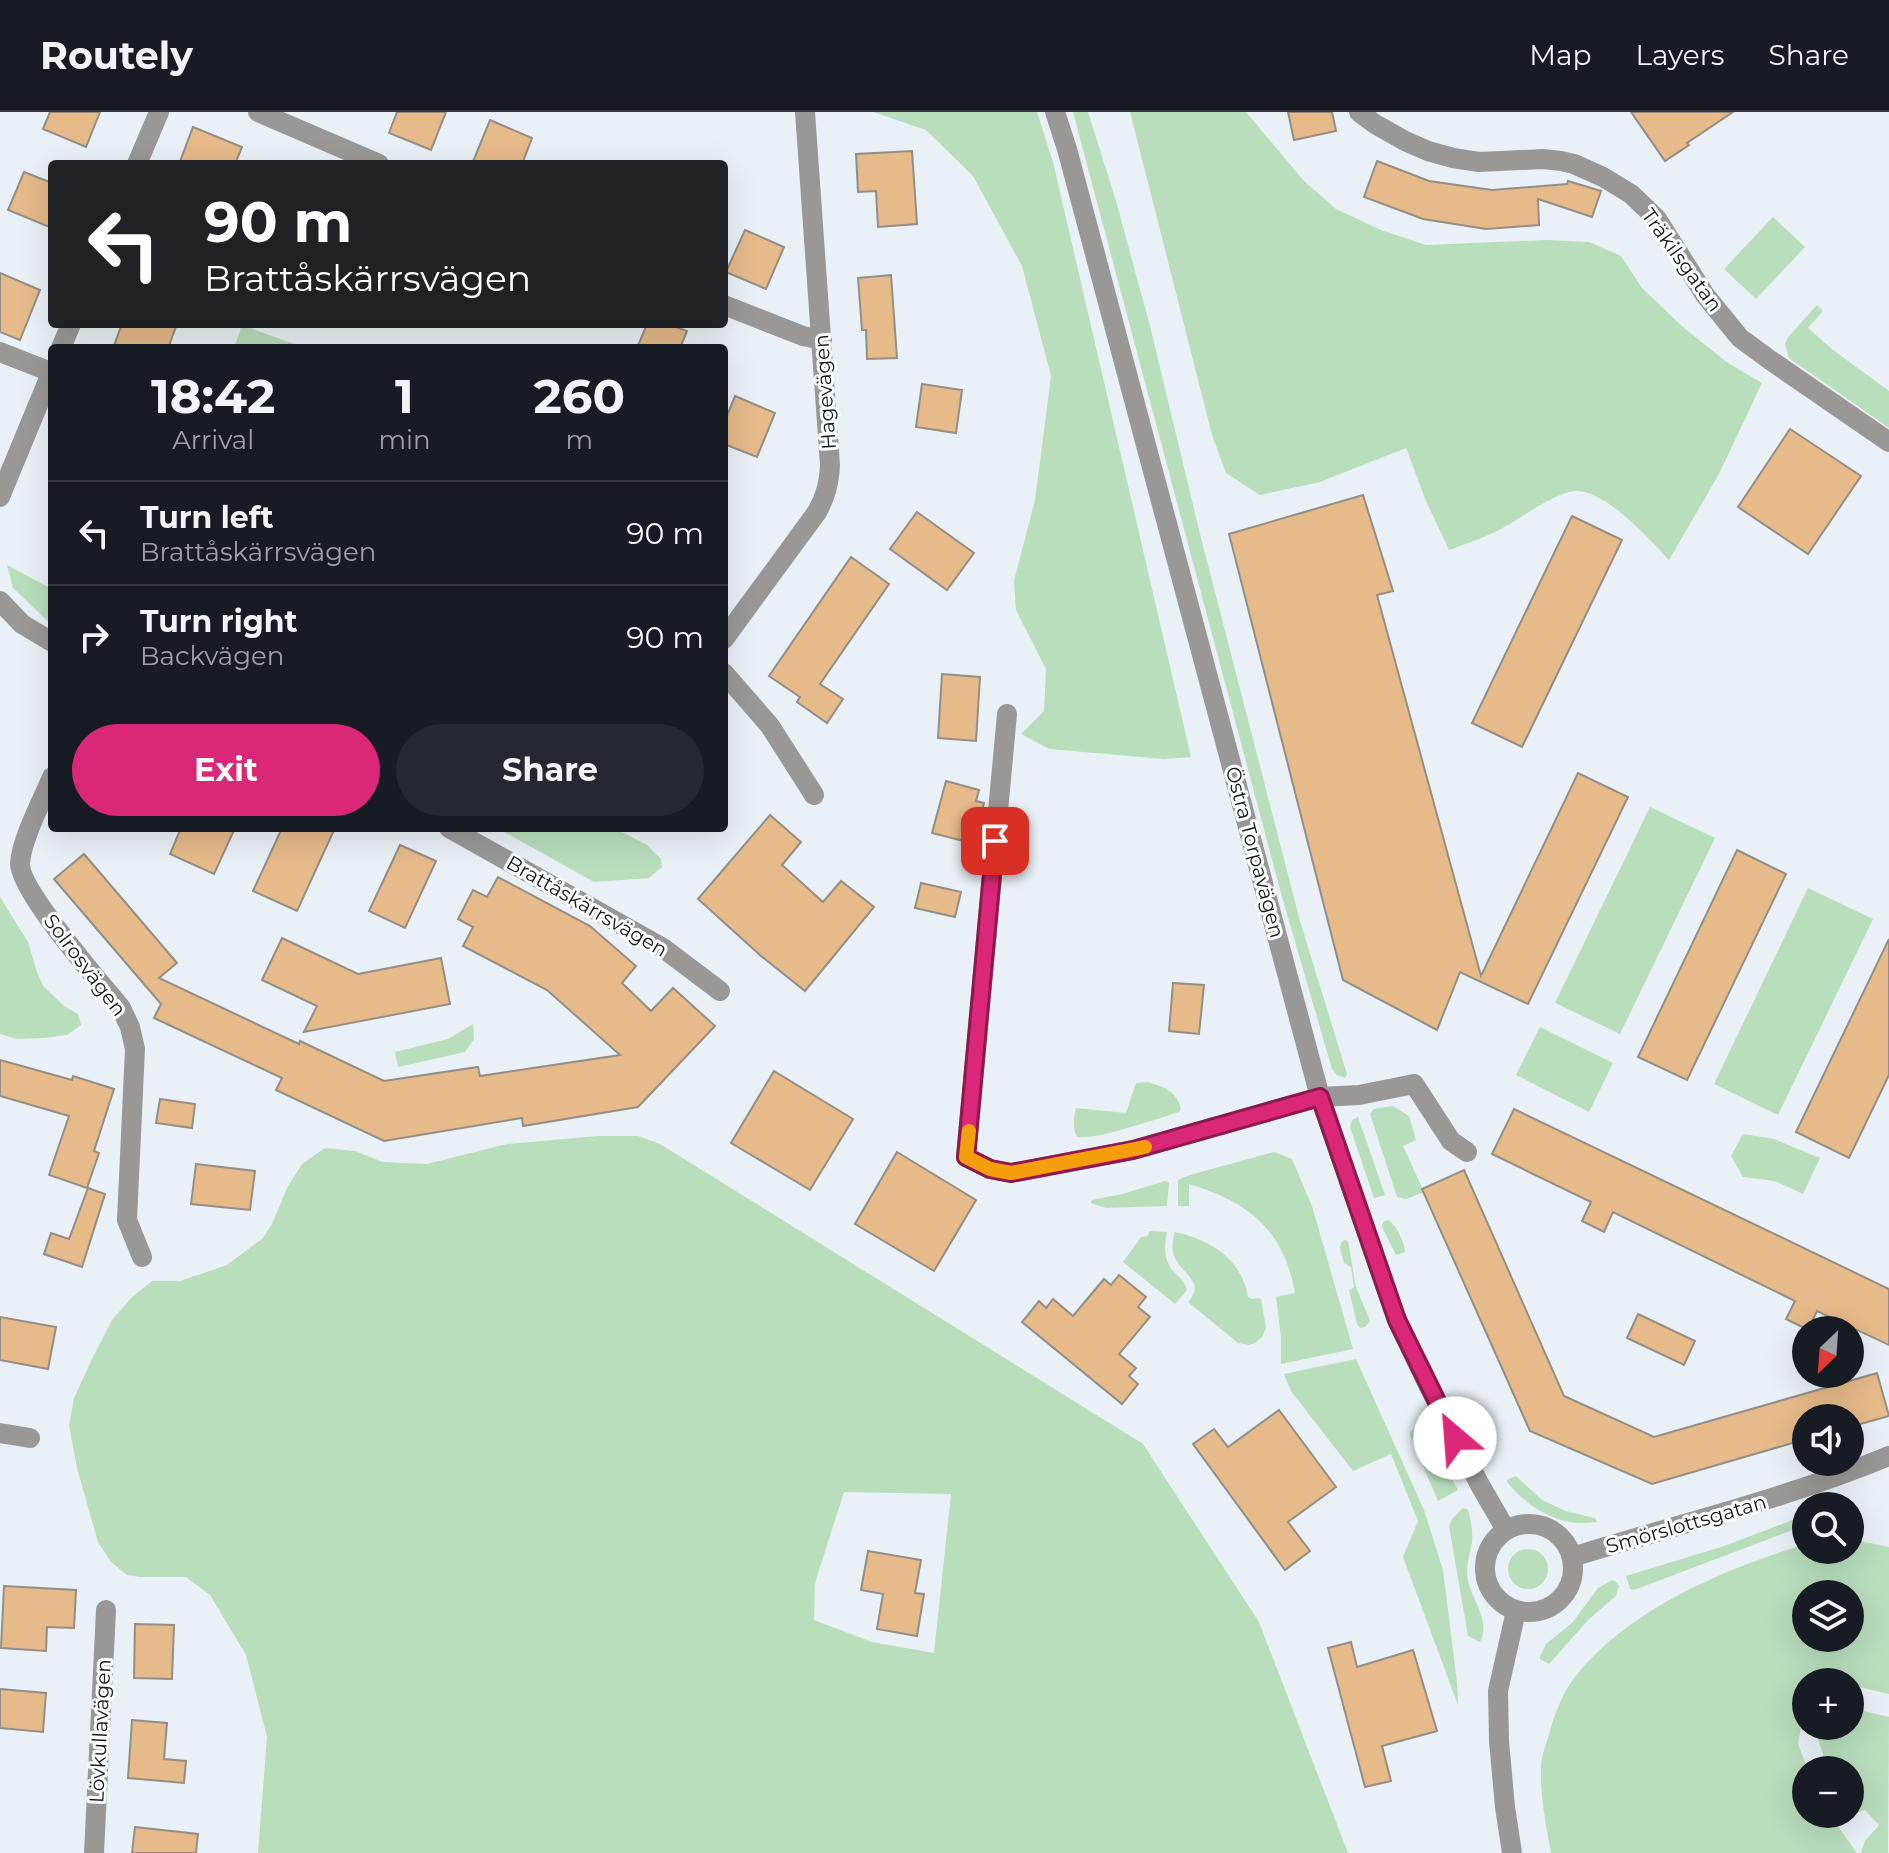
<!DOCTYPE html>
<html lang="en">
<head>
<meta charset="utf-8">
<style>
  :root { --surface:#171b24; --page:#242831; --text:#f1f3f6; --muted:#9ea1a6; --line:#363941; --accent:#db2777 }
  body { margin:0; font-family:Montserrat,sans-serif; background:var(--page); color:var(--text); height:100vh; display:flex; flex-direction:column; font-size:30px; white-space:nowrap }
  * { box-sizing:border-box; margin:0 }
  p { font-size:26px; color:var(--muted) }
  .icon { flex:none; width:44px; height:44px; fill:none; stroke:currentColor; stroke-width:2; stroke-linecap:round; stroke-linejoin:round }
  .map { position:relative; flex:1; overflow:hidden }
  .drawer { position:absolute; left:48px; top:232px; width:680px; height:488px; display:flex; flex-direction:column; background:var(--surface); border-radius:8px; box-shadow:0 8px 32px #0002 }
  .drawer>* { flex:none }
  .banner { position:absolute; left:48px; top:48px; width:680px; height:168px; border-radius:8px; box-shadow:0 8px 32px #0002; background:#202124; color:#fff; overflow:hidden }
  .needle { width:52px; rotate:205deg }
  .controls { position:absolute; left:1792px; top:1204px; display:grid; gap:16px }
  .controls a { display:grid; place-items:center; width:72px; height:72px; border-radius:50%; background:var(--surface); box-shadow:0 8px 32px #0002; font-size:40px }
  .pin { position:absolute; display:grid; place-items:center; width:68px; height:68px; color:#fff; margin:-34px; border-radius:16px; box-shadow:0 4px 12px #0006 }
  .me { position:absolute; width:88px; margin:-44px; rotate:333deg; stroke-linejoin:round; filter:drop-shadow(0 0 6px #0008) }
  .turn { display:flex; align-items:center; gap:28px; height:168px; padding:0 24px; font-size:36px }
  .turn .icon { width:104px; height:104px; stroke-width:2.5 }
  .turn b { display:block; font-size:56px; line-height:68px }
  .eta { display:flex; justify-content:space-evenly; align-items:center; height:136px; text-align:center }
  .eta b { font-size:48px; font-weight:700; line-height:56px }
  .button { display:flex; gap:16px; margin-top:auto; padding:16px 24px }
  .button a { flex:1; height:92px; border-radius:48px; background:var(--accent); color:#fff; font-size:32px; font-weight:700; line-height:92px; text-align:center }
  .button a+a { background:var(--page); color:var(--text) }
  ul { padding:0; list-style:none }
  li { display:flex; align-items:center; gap:24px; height:104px; padding:0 24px; border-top:2px solid var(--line) }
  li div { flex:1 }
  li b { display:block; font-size:30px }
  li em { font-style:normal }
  header { display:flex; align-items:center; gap:48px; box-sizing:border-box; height:112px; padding:0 40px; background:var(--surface); border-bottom:2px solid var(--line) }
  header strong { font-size:38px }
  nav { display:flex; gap:44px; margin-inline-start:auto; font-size:28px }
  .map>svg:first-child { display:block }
</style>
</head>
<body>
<header>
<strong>Routely</strong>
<nav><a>Map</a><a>Layers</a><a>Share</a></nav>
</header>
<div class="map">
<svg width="1889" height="1741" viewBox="0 0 1889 1741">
  <rect width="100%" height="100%" fill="#eaf1f6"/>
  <g fill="#b9debc" fill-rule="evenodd">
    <path d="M873 0H1037L1053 50 1191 645 1164 647 1049 637 1021 622 1044 599 1046 557 1016 498 1014 469 1035 388 1051 264 1022 154 973 64 926 18Z"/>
    <path d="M1073 0H1088L1116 89 1150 214 1200 422 1300 809 1347 962 1345 966 1337 963 1332 957 1282 785Z"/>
    <path d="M1130 0H1246L1304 69 1336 97 1381 118 1426 133 1547 128 1589 130 1621 144 1642 176 1684 216 1728 251 1762 271 1719 362 1669 448C1649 427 1608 380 1577 379 1557 378 1516 410 1495 420 1480 427 1465 432 1449 438L1426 389 1406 336 1320 370 1260 383 1226 361 1212 323Z"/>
    <path d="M1773 105 1805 135 1756 187 1724 157Z"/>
    <path d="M1817 193 1823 199 1808 216 1833 238 1889 279V316L1789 246 1785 232 1788 225Z"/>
    <path d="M242 213 305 236H234Z"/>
    <path d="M7 453 52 477V513L13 476Z"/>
    <path d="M1650 695 1715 726 1620 922 1555 891Z"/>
    <path d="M497 716H614L647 733 661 747 662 755 649 766 594 770Z"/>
    <path d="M1808 776 1873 807 1778 1003 1714 972Z"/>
    <path d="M0 785 28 830 37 860 43 874 64 894 78 902 81 913 67 923 43 926 17 927 0 922Z"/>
    <path d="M473 912 474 927 465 940 398 955 395 940 448 927Z"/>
    <path d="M1540 915 1613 951 1589 1000 1516 963Z"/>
    <path d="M1147 970C1163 974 1177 979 1181 997L1179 1000C1156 1007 1098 1028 1077 1025 1072 1016 1074 1006 1076 996L1126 1001 1136 971Z"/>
    <path d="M1393 994 1409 1004 1416 1028 1403 1034 1424 1080 1406 1087 1397 1085 1370 1002 1374 997Z"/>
    <path d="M1358 1005 1385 1083 1374 1086 1350 1015 1352 1008Z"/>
    <path d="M1743 1022 1774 1027 1820 1046 1803 1082 1775 1069 1743 1065 1731 1044Z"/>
    <path d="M598 1024H638L660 1032 1143 1332 1259 1510 1348 1741H258L267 1625 246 1543 210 1483 186 1465H140L127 1463 111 1450 98 1430 77 1356 69 1314 74 1286 93 1245 112 1208 132 1185 152 1169H180L227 1153 263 1126 272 1112 288 1074 302 1052 325 1036 355 1039 383 1050 427 1052 507 1032ZM844 1380 951 1382 934 1541 872 1530 814 1508 815 1471Z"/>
    <path d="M1274 1040 1292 1047 1312 1094 1353 1237 1281 1252V1225L1276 1185 1295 1181C1283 1117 1250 1091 1189 1072V1094H1178V1068L1190 1063Z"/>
    <path d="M1165 1069 1169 1071 1167 1094 1106 1096 1091 1091 1092 1088 1122 1082Z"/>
    <path d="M1388 1108C1397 1113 1404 1130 1405 1140L1396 1143 1382 1115 1383 1110Z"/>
    <path d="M1149 1119 1167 1120C1164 1136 1163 1148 1175 1161 1181 1167 1184 1169 1187 1178L1175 1192 1123 1150 1141 1125 1148 1124Z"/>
    <path d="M1174 1120C1210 1127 1242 1147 1248 1185L1252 1187 1259 1186 1261 1187 1266 1216 1262 1225 1255 1231 1249 1233 1238 1231 1188 1190C1206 1170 1183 1163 1175 1146 1171 1138 1173 1129 1174 1120Z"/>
    <path d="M1345 1128 1348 1129 1356 1175 1370 1209 1365 1215 1360 1216 1357 1212 1349 1178 1354 1175 1351 1155 1344 1151 1340 1136 1342 1129Z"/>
    <path d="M1356 1247 1424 1398 1443 1458 1457 1571 1458 1593 1403 1445 1418 1409 1391 1342 1353 1359 1291 1279 1284 1262Z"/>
    <path d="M1421 1313 1458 1378 1438 1389 1410 1323V1320Z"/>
    <path d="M1516 1364 1542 1388 1566 1399 1595 1406 1597 1410C1561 1416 1529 1397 1507 1370V1368Z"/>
    <path d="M1463 1396 1468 1398C1471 1409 1473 1419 1472 1430 1470 1443 1465 1455 1468 1469 1472 1488 1491 1509 1480 1530L1468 1524 1449 1414 1452 1407Z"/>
    <path d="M1806 1403V1413L1634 1478 1630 1477 1626 1464 1724 1434Z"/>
    <path d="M1850 1427 1889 1435V1582L1850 1573V1570H1836L1807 1564 1803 1604 1798 1632 1808 1658H1806V1702H1829L1857 1741H1551C1546 1713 1540 1684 1541 1656 1541 1646 1545 1635 1548 1626 1554 1603 1563 1578 1579 1560 1633 1495 1727 1456 1806 1432V1438H1850ZM1806 1482H1850V1526H1806Z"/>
    <circle cx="1528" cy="1457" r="20"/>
    <path d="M1612 1468 1615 1469 1619 1474 1616 1484 1589 1507 1549 1552 1540 1547V1544L1546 1532 1572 1511 1598 1476Z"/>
    <path d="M1850 1596 1889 1605 1888 1741H1861L1865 1729 1879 1713 1865 1698 1856 1701 1850 1693V1658H1828L1818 1627 1821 1614H1850Z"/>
  </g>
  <g fill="#e6ba89" stroke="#938e88" stroke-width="2">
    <path d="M50 0H100L86 35 43 17Z"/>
    <path d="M397 0H446L431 38 389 21Z"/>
    <path d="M1288 0H1332L1336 19 1294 28Z"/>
    <path d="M1631 0H1733L1687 31 1689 33 1665 49Z"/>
    <path d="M490 8 532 26 522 52H472Z"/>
    <path d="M193 15 242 35 235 52H179Z"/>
    <path d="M912 39 917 112 878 115 876 79 858 80 856 42Z"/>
    <path d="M1377 49 1429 69 1492 78 1567 72 1568 69 1601 79 1592 105 1538 87 1539 113 1486 117 1423 107 1364 85Z"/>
    <path d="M24 60 52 71V116L8 98Z"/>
    <path d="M745 118 784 135 766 177 726 160Z"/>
    <path d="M0 161 40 178 20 228 0 220Z"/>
    <path d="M891 163 897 246 867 247 866 218H862L858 166Z"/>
    <path d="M122 212H177L168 236H113Z"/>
    <path d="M647 212H668L687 219 680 236H637Z"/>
    <path d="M922 272 962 278 956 321 916 315Z"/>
    <path d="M735 284 775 301 757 345 724 332V311Z"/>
    <path d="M1790 317 1861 364 1808 442 1738 395Z"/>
    <path d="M1363 383 1393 479 1377 483 1481 864 1578 661 1628 685 1528 892 1460 860 1437 918 1343 868 1229 422Z"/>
    <path d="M917 400 974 441 947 478 890 437Z"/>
    <path d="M1572 404 1622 428 1522 635 1472 611Z"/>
    <path d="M851 445 889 472 820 572 843 587 827 611 797 590 800 585 769 564Z"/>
    <path d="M942 562 980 565 976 629 938 626Z"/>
    <path d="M946 669 979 678 976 689 984 691 978 715 969 712 964 729 932 721Z"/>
    <path d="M770 703 801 730 782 753 823 790 841 769 874 795 805 879 761 844 698 787Z"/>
    <path d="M181 716H235L214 762 170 742Z"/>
    <path d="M282 716H335L297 799 253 779Z"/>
    <path d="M400 733 436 749 405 816 369 799Z"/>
    <path d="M1737 738 1786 762 1687 968 1638 945Z"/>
    <path d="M84 742 177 851 159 866 299 932 300 929 384 969 478 955 480 964 620 943 547 878 463 834 473 815 458 807 473 778 487 785 498 765 590 814 636 854 622 871 651 899 673 876 715 914 638 995 523 1014 522 1006 384 1029 276 978 282 966 154 906 161 892 54 767Z"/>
    <path d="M921 771 961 780 955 805 915 796Z"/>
    <path d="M282 826 358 862 441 846 450 892 304 920 317 894 262 868Z"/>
    <path d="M1889 827V963L1849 1046 1796 1020Z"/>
    <path d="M1173 871 1204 873 1199 922 1169 919Z"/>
    <path d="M0 948 72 968 73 964 114 977 94 1039 99 1041 87 1076 49 1063 69 1004 0 984Z"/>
    <path d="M774 959 853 1007 810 1078 731 1031Z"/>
    <path d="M160 987 195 992 192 1016 156 1011Z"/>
    <path d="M1514 997 1889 1177V1233L1817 1199 1808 1218 1786 1207 1795 1189 1613 1100 1604 1120 1582 1109 1591 1090 1492 1042Z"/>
    <path d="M897 1040 976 1088 934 1159 855 1112Z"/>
    <path d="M196 1052 255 1059 250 1098 191 1092Z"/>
    <path d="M1464 1058 1564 1284 1654 1325 1877 1261 1889 1304 1850 1315V1306H1806V1327L1652 1372 1530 1319 1422 1077Z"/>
    <path d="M88 1076 105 1082 82 1155 44 1142 51 1121 69 1127Z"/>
    <path d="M1119 1163 1146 1185 1138 1195 1150 1205 1119 1242 1136 1256 1129 1264 1138 1272 1122 1292 1022 1210 1039 1189 1046 1196 1053 1187 1073 1204 1104 1167 1111 1173Z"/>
    <path d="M1638 1202 1695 1229 1684 1253 1627 1226Z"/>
    <path d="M0 1205 56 1215 48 1257 0 1248Z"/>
    <path d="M1279 1298 1336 1375 1288 1410 1310 1439 1285 1458 1193 1332 1214 1317 1228 1335Z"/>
    <path d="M868 1439 921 1448 915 1481 924 1482 917 1524 877 1517 883 1482 861 1478Z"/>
    <path d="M4 1474 76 1478 74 1516 47 1515 46 1539 1 1536Z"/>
    <path d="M135 1512 174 1513 172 1567 134 1566Z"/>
    <path d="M1351 1530 1357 1555 1413 1538 1437 1619 1382 1634 1391 1669 1365 1675 1328 1536Z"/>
    <path d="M0 1577 46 1581 43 1620 0 1616Z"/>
    <path d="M132 1608 167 1611 164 1647 186 1649 184 1671 128 1666Z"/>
    <path d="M135 1715 198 1722 196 1741H132Z"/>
  </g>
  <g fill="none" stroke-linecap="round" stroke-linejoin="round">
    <g stroke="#9a9896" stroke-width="20">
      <path d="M258 0 379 52"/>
      <path d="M1055 0 1067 37 1320 985 1397 1208 1429 1275 1480 1373 1506 1418"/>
      <path d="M1359 0 1375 12 1405 29 1428 39 1453 46 1479 50 1543 47 1561 49 1574 52 1603 65 1631 82 1657 107 1705 183 1740 226 1770 248 1889 330"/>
      <path d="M137 52 159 0"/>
      <path d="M724 193 803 224 822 228"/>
      <path d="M61 236 71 212"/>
      <path d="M0 240 51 260"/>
      <path d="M0 385 52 259"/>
      <path d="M0 489 22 512 52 530"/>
      <path d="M724 527 817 400C826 384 829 371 830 353L805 0"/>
      <path d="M724 561 770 614 814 683"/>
      <path d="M1007 602 966 1045 990 1057 1011 1061 1133 1038 1320 985 1359 983 1414 972 1451 1029 1467 1040"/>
      <path d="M52 665C42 689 22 726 20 751 19 779 101 871 121 896L130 915 135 937 127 1108 142 1145"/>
      <path d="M449 716 663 836 720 879"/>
      <path d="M0 1321 30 1326"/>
      <circle cx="1529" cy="1456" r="44"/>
      <path d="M1572 1445C1679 1412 1785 1387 1889 1344"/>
      <path d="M94 1741 106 1498"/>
      <path d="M1512 1741 1505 1695 1499 1629 1498 1579 1516 1499"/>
    </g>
  </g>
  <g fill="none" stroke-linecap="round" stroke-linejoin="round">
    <g stroke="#8e194d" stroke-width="20">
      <path id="route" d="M995 729 966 1045 990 1057 1011 1061 1133 1038 1320 985 1397 1208 1455 1326"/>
    </g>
    <use href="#route" stroke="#db2777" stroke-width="14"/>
    <path stroke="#f59e0b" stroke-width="14" d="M969 1019 966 1045 990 1057 1011 1061 1145 1035"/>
  </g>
  <g text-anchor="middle" stroke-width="6" stroke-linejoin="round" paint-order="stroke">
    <g font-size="20" fill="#151719" stroke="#fcfdfe">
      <text transform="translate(1682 148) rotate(54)" y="7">Träkilsgatan</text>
      <text transform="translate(825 280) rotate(-94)" y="7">Hagevägen</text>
      <text transform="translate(1255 740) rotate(75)" y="7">Östra Torpavägen</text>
      <text transform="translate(587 794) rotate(30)" y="7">Brattåskärrsvägen</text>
      <text transform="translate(85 853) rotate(53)" y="7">Solrosvägen</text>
      <text transform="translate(1686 1412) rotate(-16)" y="7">Smörslottsgatan</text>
      <text transform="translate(100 1619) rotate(-87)" y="7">Lövkullavägen</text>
    </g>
  </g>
</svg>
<div class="controls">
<a><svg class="needle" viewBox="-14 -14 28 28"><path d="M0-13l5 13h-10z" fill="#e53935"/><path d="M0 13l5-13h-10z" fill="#9ea1a6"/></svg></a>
<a><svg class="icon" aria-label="sound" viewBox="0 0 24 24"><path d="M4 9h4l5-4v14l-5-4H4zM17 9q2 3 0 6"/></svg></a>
<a><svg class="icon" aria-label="search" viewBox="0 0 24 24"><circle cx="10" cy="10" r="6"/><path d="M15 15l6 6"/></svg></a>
<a><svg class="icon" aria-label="layers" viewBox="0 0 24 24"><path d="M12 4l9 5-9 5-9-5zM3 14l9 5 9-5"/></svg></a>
<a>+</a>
<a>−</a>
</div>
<div class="pin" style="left:995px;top:729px;background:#d93025"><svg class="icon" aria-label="arrive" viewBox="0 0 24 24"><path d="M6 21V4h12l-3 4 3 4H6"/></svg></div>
<svg class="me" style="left:1455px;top:1326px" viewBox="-20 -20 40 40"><circle r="19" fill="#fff"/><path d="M0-13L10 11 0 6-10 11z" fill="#db2777"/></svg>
<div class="banner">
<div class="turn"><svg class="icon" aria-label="left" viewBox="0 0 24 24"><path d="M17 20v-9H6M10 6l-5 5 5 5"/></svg><div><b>90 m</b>Brattåskärrsvägen</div></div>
</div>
<section class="drawer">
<div class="eta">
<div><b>18:42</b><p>Arrival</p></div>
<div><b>1</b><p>min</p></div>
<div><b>260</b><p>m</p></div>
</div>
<ul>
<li><svg class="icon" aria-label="left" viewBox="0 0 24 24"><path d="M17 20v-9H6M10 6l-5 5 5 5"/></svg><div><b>Turn left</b><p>Brattåskärrsvägen</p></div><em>90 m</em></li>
<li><svg class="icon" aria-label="right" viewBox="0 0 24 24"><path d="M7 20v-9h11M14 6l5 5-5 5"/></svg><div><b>Turn right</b><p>Backvägen</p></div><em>90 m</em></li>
</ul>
<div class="button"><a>Exit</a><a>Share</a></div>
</section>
</div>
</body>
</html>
